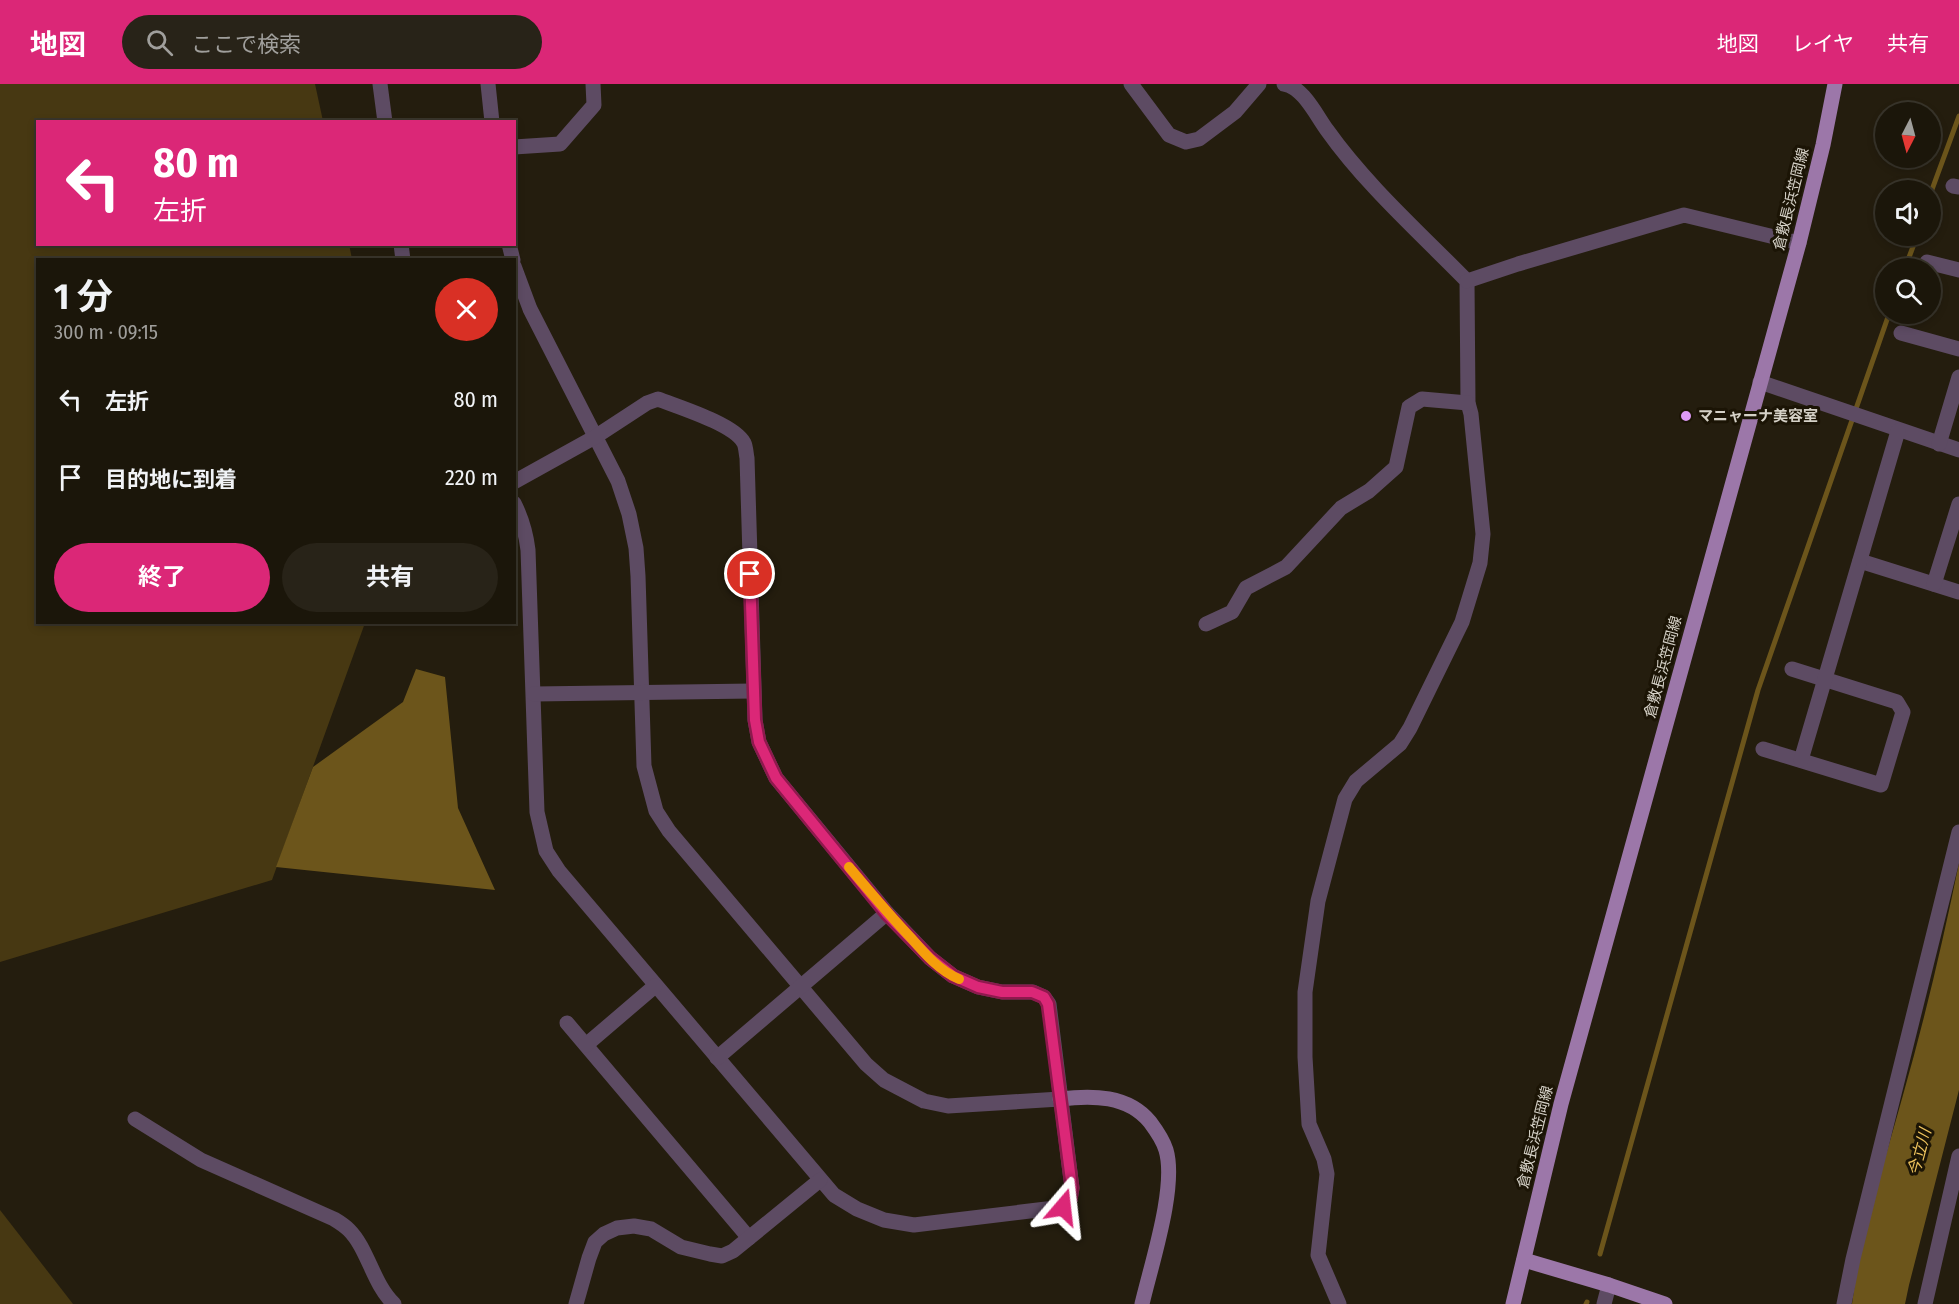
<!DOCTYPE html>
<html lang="ja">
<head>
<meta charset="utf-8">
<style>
  :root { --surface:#1b160a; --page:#282318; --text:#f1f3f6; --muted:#a09f9c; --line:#39352b; --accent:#db2777 }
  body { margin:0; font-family:"Fira Sans Condensed","Noto Sans JP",sans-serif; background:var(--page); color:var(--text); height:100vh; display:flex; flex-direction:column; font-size:22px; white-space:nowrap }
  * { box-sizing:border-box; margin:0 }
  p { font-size:20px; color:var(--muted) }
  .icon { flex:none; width:33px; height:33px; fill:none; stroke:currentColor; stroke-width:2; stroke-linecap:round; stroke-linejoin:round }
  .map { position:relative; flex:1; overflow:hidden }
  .side { position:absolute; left:36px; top:174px; width:480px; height:366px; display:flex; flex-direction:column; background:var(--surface); border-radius:0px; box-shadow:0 3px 9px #0003,0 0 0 2px var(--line) }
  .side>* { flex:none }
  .guide { position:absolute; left:36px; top:36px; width:480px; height:126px; border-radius:0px; box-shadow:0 3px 9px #0003,0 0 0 2px var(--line); background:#db2777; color:#fff; overflow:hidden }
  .needle { width:39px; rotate:186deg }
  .tools { position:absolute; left:1875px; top:18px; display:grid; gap:12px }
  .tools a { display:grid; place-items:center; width:66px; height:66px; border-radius:50%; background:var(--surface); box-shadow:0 3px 9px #0003,0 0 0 2px var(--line); font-size:30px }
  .pin { position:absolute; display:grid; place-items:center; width:51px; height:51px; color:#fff; margin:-26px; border:3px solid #fff; border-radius:50%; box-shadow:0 2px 6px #0007 }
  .me { position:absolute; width:66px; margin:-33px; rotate:17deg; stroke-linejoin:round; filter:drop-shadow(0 0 4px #0008) }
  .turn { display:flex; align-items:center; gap:21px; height:126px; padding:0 18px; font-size:27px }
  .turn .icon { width:78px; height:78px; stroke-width:2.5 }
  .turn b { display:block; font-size:42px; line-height:51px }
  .round { display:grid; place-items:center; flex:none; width:63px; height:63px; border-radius:32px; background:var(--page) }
  .overview { display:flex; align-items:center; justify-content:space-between; height:102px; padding:0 18px }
  h1 { font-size:36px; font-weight:700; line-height:45px }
  .button { display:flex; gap:12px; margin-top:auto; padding:12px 18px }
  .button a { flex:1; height:69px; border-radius:36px; background:var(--accent); color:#fff; font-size:24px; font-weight:700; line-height:69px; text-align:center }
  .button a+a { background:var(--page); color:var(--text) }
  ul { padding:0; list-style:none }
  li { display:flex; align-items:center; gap:18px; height:78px; padding:0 18px }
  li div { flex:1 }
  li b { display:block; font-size:22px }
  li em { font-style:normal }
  header { display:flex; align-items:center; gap:36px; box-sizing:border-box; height:84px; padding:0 30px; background:var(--accent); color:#fff }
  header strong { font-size:28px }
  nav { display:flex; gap:33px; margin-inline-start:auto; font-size:21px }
  .search { width:420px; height:54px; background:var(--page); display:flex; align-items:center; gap:15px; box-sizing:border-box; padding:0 21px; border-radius:33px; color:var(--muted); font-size:22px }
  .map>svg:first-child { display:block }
</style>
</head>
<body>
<header>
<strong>地図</strong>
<div class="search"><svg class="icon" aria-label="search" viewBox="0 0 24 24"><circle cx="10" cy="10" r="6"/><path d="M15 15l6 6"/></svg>ここで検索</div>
<nav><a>地図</a><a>レイヤ</a><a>共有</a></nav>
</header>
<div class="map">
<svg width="1959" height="1220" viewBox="0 0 1959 1220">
  <rect width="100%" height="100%" fill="#241d0e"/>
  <g fill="#473812">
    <path d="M0 0H315L323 37 38 38V160H349L352 175 38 176V538L365 539 272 796 0 878Z"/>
    <path d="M0 1126 73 1220H0Z"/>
  </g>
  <g fill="#6c551b">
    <path d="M416 585 445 593 458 724 495 806 276 783 313 683 403 618Z"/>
    <path d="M1959 779V1006L1909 1201 1905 1220H1852C1861 1149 1884 1080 1903 1011 1925 934 1943 857 1959 779Z"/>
  </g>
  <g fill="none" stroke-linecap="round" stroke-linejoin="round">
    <g stroke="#6c551b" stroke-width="5">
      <path d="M1930 111 1959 32"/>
      <path d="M1905 184 1917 152"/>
      <path d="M1600 1170 1758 606 1889 230"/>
      <path d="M1586 1220 1587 1218"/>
    </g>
    <g stroke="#5d4b63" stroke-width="15">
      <path d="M380 0 385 38"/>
      <path d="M488 0 492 38"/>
      <path d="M1131 0 1169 51 1186 58 1199 55 1235 28 1259 0"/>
      <path d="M1284 0C1303 3 1316 31 1327 46 1366 101 1420 149 1467 197L1468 319 1471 330 1483 450 1480 479 1462 538 1410 644 1400 660 1356 697 1345 715 1318 817 1305 908V973L1309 1040 1324 1075 1327 1090 1318 1171 1339 1220"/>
      <path d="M514 63 560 60 594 21 593 0"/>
      <path d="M1953 102 1959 103"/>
      <path d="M401 160 403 176"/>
      <path d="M509 160 513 176"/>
      <path d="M1927 178 1959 186"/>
      <path d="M514 182 530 225 618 397 629 430 636 464 638 492 644 682 656 727 669 747 866 980 884 996 924 1017 948 1022 1060 1015"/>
      <path d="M1467 197 1518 180 1684 131 1799 159"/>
      <path d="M1901 249 1959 265"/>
      <path d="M1760 298 1959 366"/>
      <path d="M1939 360 1959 293"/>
      <path d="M514 398 595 353 647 319 658 315C678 323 734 340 744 359 746 363 746 370 747 374L755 636 759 658 776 694 887 829 930 874 953 892 978 903 1002 908H1033L1044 913 1049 920 1072 1104 1070 1116 1063 1123 914 1141 884 1136 857 1125 834 1111 559 787 546 767 537 728 528 466C526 449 522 435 514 419"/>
      <path d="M1860 477 1959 508"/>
      <path d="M1934 500 1959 420"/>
      <path d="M1206 540 1232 528 1246 504 1286 483 1341 424 1369 407 1396 383 1409 323 1422 315 1468 319"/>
      <path d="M534 610 753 607"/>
      <path d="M1763 665 1881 701 1903 628 1897 618 1792 585"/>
      <path d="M1801 676 1898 347"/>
      <path d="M567 939 749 1154"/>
      <path d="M586 961 655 902"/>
      <path d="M717 974 887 829"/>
      <path d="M135 1035 201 1076 334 1135C339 1138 345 1142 349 1146 368 1165 373 1200 394 1220"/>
      <path d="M576 1220 589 1174 595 1158 604 1150 617 1144 634 1142 651 1145 681 1163 710 1170 722 1172 733 1167 820 1096"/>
      <path d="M1604 1220 1609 1201"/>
      <path d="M1844 1220 1853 1175 1959 748"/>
      <path d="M1925 1220 1959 1072"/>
    </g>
    <path stroke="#81648b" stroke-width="15" d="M1060 1015C1092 1011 1128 1011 1150 1038 1156 1046 1163 1056 1166 1066 1177 1103 1151 1181 1142 1220"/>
    <g stroke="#9c77a9" stroke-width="15">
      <path d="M1524 1176 1609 1201 1665 1220"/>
      <path d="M1513 1220 1561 1020 1799 159 1823 61 1835 0"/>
    </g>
  </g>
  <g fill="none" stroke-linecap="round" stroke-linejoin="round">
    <g stroke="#8e194d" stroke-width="15">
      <path id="route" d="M750 490 755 636 759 658 776 694 887 830 930 874 953 892 978 903 1002 908H1032L1044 913 1048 920 1072 1104 1070 1116 1063 1123"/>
    </g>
    <use href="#route" stroke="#db2777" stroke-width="10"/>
    <path stroke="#f59e0b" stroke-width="10" d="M849 783C870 808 890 832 912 855 925 870 940 887 959 895"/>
  </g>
  <circle fill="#dd99f4" stroke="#1b1405" stroke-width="2" cx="1686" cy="332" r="6"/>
  <g text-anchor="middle" stroke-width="6" stroke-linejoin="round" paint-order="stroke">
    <g font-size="15" fill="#d5d1c7" stroke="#1b1405">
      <text transform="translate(1791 115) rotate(-76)" y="5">倉敷長浜笠岡線</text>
      <text transform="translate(1663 583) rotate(-75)" y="5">倉敷長浜笠岡線</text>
      <text transform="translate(1535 1053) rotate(-76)" y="5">倉敷長浜笠岡線</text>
    </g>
    <g font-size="15" font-weight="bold" fill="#d5d1c7" stroke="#1b1405" text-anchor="start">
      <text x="1698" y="337">マニャーナ美容室</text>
    </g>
    <g font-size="16" font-style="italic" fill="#eec35d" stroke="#1b1405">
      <text transform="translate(1919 1068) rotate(-75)" y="6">今立川</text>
    </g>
  </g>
</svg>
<div class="tools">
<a><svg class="needle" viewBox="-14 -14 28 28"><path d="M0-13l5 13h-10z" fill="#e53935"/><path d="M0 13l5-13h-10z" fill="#a09f9c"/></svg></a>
<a><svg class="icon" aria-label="sound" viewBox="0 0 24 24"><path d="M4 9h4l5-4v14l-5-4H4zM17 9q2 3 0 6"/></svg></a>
<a><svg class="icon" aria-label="search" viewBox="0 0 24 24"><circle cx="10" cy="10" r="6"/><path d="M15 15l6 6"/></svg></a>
</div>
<div class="pin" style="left:750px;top:490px;background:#d93025"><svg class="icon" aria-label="arrive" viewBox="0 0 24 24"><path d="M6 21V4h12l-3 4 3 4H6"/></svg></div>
<svg class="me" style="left:1063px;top:1123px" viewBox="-20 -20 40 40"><path d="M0-17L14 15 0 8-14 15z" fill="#db2777" stroke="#fff" stroke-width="4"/></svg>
<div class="guide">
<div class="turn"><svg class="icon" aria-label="left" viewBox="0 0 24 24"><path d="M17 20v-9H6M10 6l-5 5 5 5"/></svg><div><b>80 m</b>左折</div></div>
</div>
<section class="side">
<div class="overview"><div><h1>1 分</h1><p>300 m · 09:15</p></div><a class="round" style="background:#d93025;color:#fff"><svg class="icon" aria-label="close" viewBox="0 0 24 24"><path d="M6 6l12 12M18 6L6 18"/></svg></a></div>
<ul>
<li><svg class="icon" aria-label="left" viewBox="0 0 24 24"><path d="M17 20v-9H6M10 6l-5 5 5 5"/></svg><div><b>左折</b></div><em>80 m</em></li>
<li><svg class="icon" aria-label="arrive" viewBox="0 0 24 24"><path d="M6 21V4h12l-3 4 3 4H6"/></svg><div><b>目的地に到着</b></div><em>220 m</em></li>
</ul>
<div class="button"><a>終了</a><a>共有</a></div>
</section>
</div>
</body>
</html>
